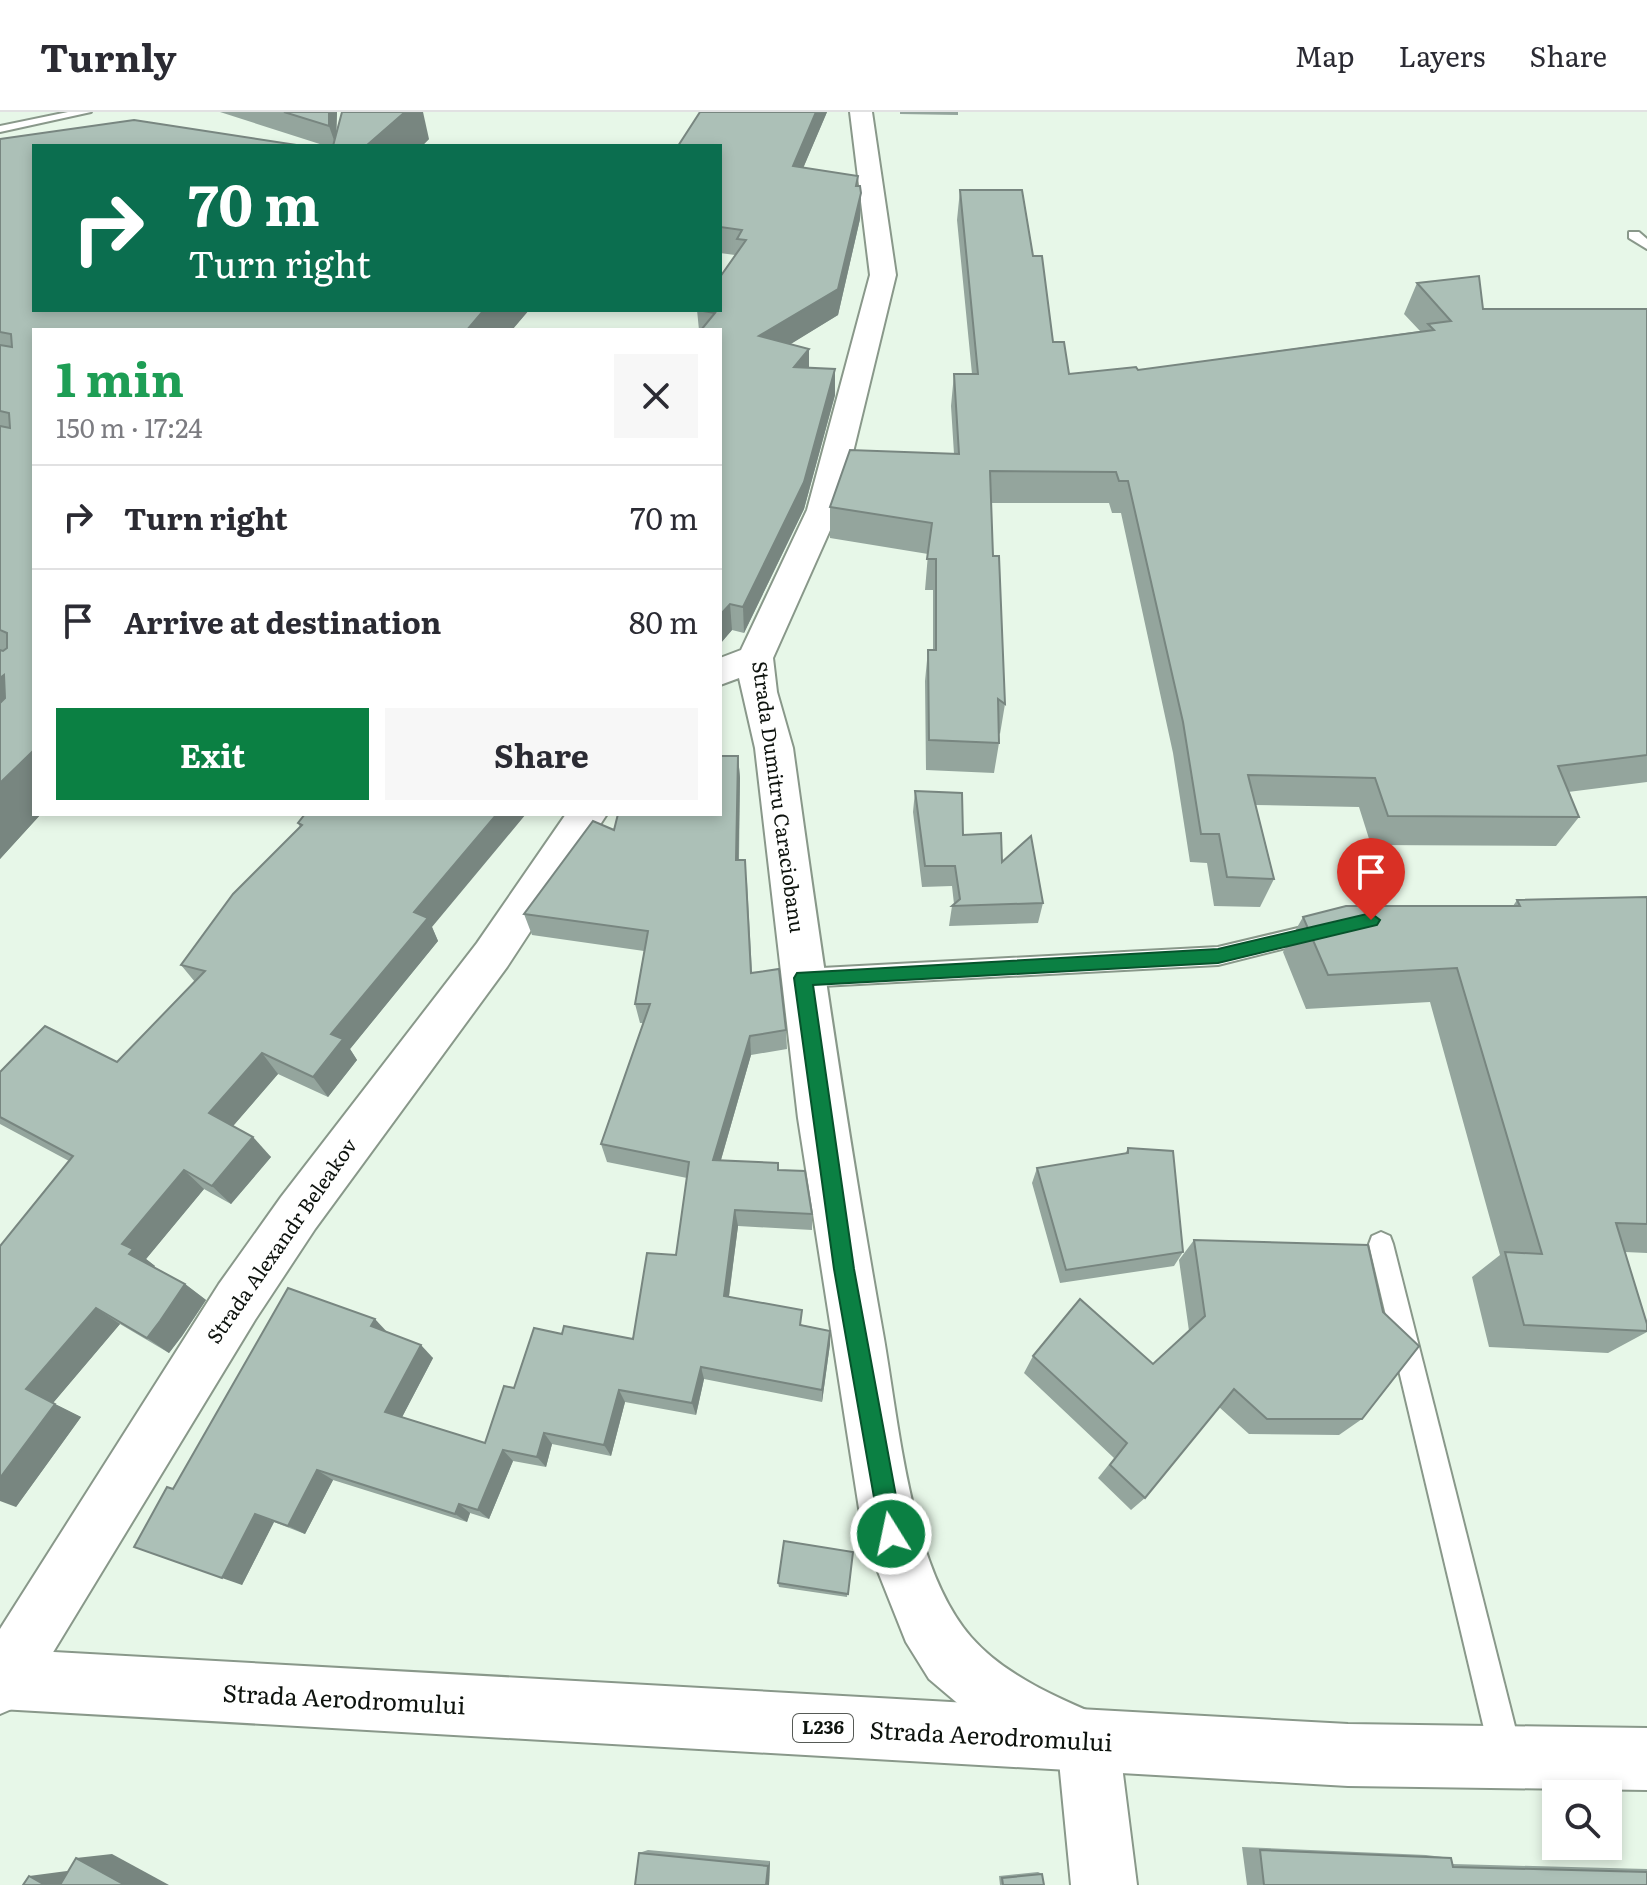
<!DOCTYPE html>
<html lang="en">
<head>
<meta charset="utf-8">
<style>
  :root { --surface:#fff; --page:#f7f7f7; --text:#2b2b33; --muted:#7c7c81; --line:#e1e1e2; --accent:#0b8043 }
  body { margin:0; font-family:Literata,serif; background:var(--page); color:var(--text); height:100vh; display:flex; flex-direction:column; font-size:30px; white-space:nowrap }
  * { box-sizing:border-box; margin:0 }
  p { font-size:26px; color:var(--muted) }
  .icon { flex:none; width:44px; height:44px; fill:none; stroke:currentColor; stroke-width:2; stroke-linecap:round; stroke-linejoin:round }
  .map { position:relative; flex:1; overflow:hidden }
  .details { position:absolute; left:32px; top:216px; width:690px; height:488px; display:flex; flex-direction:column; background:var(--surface); border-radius:0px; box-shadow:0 4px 12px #0003 }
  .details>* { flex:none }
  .hud { position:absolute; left:32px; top:32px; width:690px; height:168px; border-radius:0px; box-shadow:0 4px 12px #0003; background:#0b6e4f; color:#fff; overflow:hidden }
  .tools { position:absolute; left:1542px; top:1668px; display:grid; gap:16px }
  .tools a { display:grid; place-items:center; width:80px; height:80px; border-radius:0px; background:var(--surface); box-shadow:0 4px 12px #0003; font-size:40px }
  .pin { position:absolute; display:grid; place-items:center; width:68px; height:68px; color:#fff; margin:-82px -34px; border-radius:50% 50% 50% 0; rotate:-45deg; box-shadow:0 0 8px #0007 }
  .pin .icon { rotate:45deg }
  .me { position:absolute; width:88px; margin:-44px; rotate:350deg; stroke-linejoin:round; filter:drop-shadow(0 0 6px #0008) }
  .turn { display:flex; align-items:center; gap:28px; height:168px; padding:0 24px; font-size:36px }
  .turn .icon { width:104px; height:104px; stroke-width:2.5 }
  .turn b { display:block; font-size:56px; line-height:68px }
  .round { display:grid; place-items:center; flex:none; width:84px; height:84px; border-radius:0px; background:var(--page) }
  .overview { display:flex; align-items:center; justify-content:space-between; height:136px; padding:0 24px }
  h1 { font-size:48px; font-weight:700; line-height:60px; color:#1e9e55 }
  .action { display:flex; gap:16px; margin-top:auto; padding:16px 24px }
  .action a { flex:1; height:92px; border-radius:0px; background:var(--accent); color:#fff; font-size:32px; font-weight:700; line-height:92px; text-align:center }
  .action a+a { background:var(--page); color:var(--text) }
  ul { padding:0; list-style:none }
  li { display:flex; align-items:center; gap:24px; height:104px; padding:0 24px; border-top:2px solid var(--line) }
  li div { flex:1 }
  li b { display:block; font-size:30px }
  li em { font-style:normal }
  header { display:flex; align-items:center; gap:48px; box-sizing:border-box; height:112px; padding:0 40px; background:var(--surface); border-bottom:2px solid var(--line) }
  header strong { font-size:38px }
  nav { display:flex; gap:44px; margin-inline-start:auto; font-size:28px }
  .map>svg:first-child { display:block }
</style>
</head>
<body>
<header>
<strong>Turnly</strong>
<nav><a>Map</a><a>Layers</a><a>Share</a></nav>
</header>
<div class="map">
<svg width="1647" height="1773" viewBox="0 0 1647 1773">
  <rect width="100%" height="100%" fill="#e7f7e8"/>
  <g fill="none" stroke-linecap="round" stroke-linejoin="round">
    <g stroke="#89988a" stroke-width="4">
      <g id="service">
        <path d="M68 0H91L0 20V14Z"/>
        <path d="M1629 120H1639L1647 127V137L1629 126Z"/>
        <path d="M1319 811 1326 814 1330 820 1326 826 1218 853 803 875 795 872 792 866 795 860 803 857 1218 835Z"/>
        <path d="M1381 1120 1390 1124 1393 1132 1522 1642 1517 1653 1506 1658 1495 1653 1490 1642 1369 1132 1372 1124Z"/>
      </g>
    </g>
    <g stroke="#89988a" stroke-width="4">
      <g id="minor">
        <path d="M850 0H872L896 163 839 398 773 546 777 580 793 636C820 832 848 1026 883 1221 899 1311 910 1455 971 1525 1006 1565 1062 1588 1110 1608L1119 1630 1137 1773H1071L1059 1649 1012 1629 962 1595 929 1567 906 1530 863 1422 798 1006 755 636 739 566 720 573V546L741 538 807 398 870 163Z"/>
        <path d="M566 702H607L507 855 315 1117 255 1208 21 1593 0 1602V1517L219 1172 281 1085 477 831Z"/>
      </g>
    </g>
    <g stroke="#89988a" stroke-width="4">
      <path id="primary" d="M0 1537 1348 1612 1647 1616V1678L1348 1674 0 1597Z"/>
    </g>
    <use href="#service" fill="#fff" fill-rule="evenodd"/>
    <use href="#minor" fill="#fff" fill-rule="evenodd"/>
    <use href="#primary" fill="#fff" fill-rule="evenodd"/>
  </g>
  <g fill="#94a59d">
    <path d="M220 0H337L336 21 429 27 422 34H326Z"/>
    <path d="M700 0H827L803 56 858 74 861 81 860 107 838 203 790 232 809 237V256L835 257V283L804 397 744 521 732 518 720 532V218H699L697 198 735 143 720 141V34Z"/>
    <path d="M900 0H958V3L900 2Z"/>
    <path d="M0 27 34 198H529L512 218H34V702H41L0 747Z"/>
    <path d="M960 78 1033 144 1053 230 1069 262 1138 258 1420 219 1404 202 1417 171 1483 197H1647V670L1568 680 1579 705 1556 734 1371 733 1359 695 1255 693 1274 767 1260 795 1214 794 1207 751 1190 750 1173 641 1121 401H1112L1109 391H991L993 444 1005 592 1000 622 999 621V631L994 661 926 658 925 569 928 538H933V478H925L928 442 830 426V395L954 342 951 294 954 262H972L957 108Z"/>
    <path d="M738 644 740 666 739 748 747 770 752 861 786 918 787 937 751 943 721 1048 779 1058 812 1102V1118L738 1114 729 1185 803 1213 830 1219V1232L822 1290 704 1267 696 1303 625 1290 611 1344 552 1332 546 1355 513 1349 489 1407 470 1401 467 1410 333 1368 305 1422 274 1410 242 1473 173 1377 388 1221 433 1246 402 1305 485 1331 514 1276 562 1222 633 1227 676 1143 687 1066 607 1050 601 1032 643 911H640L635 892 644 839 532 823 524 802 614 718 720 702Z"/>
    <path d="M915 679 963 723 1002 750 1043 791 1038 811 949 814 952 794 954 792 952 774 922 775 913 700Z"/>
    <path d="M305 702 432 815 438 829 350 937 357 948 328 985 278 962 233 1014 271 1045 231 1092 204 1077 146 1147 155 1154 154 1155 185 1172 206 1188 182 1224 169 1241 120 1212 53 1291 81 1305 16 1395 69 1049 0 1012V960L117 950 195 870 181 853 300 715 298 711Z"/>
    <path d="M1647 785V1141L1625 1140 1647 1212V1220L1608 1241 1489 1235 1472 1165 1500 1143 1430 890 1306 897 1283 840 1303 805 1513 794 1517 788Z"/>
    <path d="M1128 1036 1183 1140 1174 1154 1060 1171 1032 1071 1037 1056 1125 1042Z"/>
    <path d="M1194 1128 1362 1307 1339 1323 1249 1322 1219 1295 1145 1386 1131 1398 1098 1366 1114 1346 1024 1261 1033 1244 1153 1252 1189 1219 1179 1148Z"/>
    <path d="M853 1440 847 1485 779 1475 778 1471Z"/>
    <path d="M1242 1735 1426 1743 1451 1746 1453 1752 1647 1757V1773H1247Z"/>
    <path d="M648 1738 770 1749 769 1773 639 1741Z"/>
    <path d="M1038 1760 1042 1762 1044 1773H1000L999 1764Z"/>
  </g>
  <g fill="#788680">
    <path d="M329 0H337L336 34 329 14Z"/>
    <path d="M405 0H423L429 27 422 34H366Z"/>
    <path d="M816 0H827L793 80V54Z"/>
    <path d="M861 81 860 107 838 203 760 251 759 224Z"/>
    <path d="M484 198H529L512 218H467Z"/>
    <path d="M809 237V263L794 255Z"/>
    <path d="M835 257V283L804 397 744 521 743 495Z"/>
    <path d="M730 492 732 518 720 532V503Z"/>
    <path d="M4 563 34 604 0 632V566Z"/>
    <path d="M34 638V702H41L0 747V671Z"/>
    <path d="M738 644 740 666 738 770 736 748Z"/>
    <path d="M497 702H526L432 815 438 829 350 937 357 948 328 985 313 965 331 922 414 800Z"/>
    <path d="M750 924 751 943 716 1065 713 1048Z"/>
    <path d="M262 941 278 962 227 1021 209 1001Z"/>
    <path d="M253 1025 271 1045 231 1092 212 1074Z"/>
    <path d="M184 1058 204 1077 146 1147 155 1154 151 1159 129 1142 122 1132Z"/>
    <path d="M735 1098 738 1114 727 1198 724 1184Z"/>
    <path d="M185 1172 206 1188 182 1224 169 1241 147 1226Z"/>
    <path d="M96 1196 120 1212 53 1291 81 1305 16 1395 0 1389V1366L26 1277Z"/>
    <path d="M375 1207 388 1221 371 1214Z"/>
    <path d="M830 1219V1232L822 1290V1278Z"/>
    <path d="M421 1233 433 1246 399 1311 385 1300Z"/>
    <path d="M701 1255 704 1267 696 1303 692 1291Z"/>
    <path d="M619 1278 625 1290 611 1344 604 1333Z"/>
    <path d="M544 1321 552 1332 546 1355 537 1345Z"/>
    <path d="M503 1338 513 1349 489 1407 478 1398Z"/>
    <path d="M317 1358 333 1368 305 1422 288 1414Z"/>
    <path d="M459 1392 470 1401 467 1410 455 1402Z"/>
    <path d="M255 1402 274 1410 242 1473 222 1466Z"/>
    <path d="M112 1742 169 1773H125L76 1746Z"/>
    <path d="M770 1749 769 1773H766L768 1754Z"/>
    <path d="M67 1759 93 1773H45L29 1764Z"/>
  </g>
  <g fill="#acc0b7" stroke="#788680" stroke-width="2">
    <path d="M284 0H329V14Z"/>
    <path d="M342 0H405L366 34H333Z"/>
    <path d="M700 0H816L793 54 858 64 856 74H860L861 81 838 177 759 224 809 237 794 255 835 257 804 370 743 495 730 492 720 503V218H701L715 201 697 198H720V165L746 128 737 127 742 118 720 115V34H678Z"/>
    <path d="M134 8 303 34H34V198H484L467 218H34V638L0 671V591L5 586 4 563 0 566V538L3 539 7 536V521L0 518V314L10 316 9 301 0 299V233L12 235 11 222 0 220V27Z"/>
    <path d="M960 78H1022L1033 144H1042L1053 230H1064L1069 262 1136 255 1138 258 1434 218 1428 212 1451 209 1417 171 1479 164 1483 197H1647V643L1558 654 1579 705 1388 704 1375 666 1248 663 1274 767 1227 765 1219 722H1201L1183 610 1128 369H1119L1116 360 990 359 993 444H999L1005 592 998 587 999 631 929 628 928 538H936V447H927L932 411 830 395 850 338 959 342 954 262H978Z"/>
    <path d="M720 644H738L736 748H745L751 861 779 857 786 918 750 924 713 1048 778 1051V1058L805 1059 812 1102 735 1098 724 1184 802 1198 800 1213 830 1219 822 1278 701 1255 692 1291 619 1278 604 1333 544 1321 537 1345 503 1338 478 1398 459 1392 455 1402 317 1358 288 1414 255 1402 222 1466 134 1435 167 1375 173 1377 288 1176 375 1207 371 1214 421 1233 385 1300 485 1331 504 1274 514 1276 534 1216 562 1222 564 1214 633 1227 647 1141 676 1143 689 1050 601 1032 650 892H635L648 819 524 802 593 709 614 718 618 702H720Z"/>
    <path d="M915 679 962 681 963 723 1001 721 1002 750 1031 724 1043 791 952 794 960 787 955 754H925Z"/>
    <path d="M305 702H497L414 800 428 806 331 922 343 927 313 965 262 941 209 1001 253 1025 212 1074 184 1058 122 1132 133 1137 129 1142 185 1172 160 1209 147 1226 96 1196 26 1277 55 1292 0 1366V1134L73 1044 0 1005V960L45 914 117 950 205 859 181 853 233 782 302 713 298 711Z"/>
    <path d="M1647 785V1112L1616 1111 1647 1212V1219L1524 1213 1505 1140 1542 1142 1457 856 1328 863 1303 805 1346 794H1520L1517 788Z"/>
    <path d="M1128 1036 1173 1039 1183 1140 1066 1158 1037 1056 1128 1041Z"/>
    <path d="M1194 1128 1368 1133 1383 1200 1419 1234 1362 1307H1267L1234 1277 1145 1386 1110 1353 1127 1331 1033 1244 1080 1187 1153 1252 1205 1204Z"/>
    <path d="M784 1429 853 1440 848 1482 778 1471Z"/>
    <path d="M1260 1738 1451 1746 1453 1755 1647 1760V1773H1264Z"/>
    <path d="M639 1741 768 1754 766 1773H635Z"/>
    <path d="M76 1746 125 1773H60Z"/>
    <path d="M1042 1762 1044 1773H1003L1002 1766Z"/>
    <path d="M29 1764 45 1773H23Z"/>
  </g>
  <path fill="#0b8043" stroke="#07532c" stroke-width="2" d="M1371 801 1380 808 1377 813 1218 851 813 873 854 1157 903 1422 899 1431 891 1434 882 1431 834 1157 794 866 797 861 1218 837Z"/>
  <g text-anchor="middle" stroke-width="6" stroke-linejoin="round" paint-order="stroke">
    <rect fill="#fff" stroke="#565a56" stroke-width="2" x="793" y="1602" width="60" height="28" rx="6"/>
    <g font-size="18" font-weight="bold" fill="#0e130e">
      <text x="823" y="1622">L236</text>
    </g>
    <g font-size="20" fill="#0e130e" stroke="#fff">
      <text transform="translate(778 685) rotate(82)" y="7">Strada Dumitru Caraciobanu</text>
      <text transform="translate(282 1129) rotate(-55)" y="7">Strada Alexandr Beleakov</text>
    </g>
    <g font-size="24" fill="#0e130e" stroke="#fff">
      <text transform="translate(344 1588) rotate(3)" y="8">Strada Aerodromului</text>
      <text transform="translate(991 1625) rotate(3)" y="8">Strada Aerodromului</text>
    </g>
  </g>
</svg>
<div class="tools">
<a><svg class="icon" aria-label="search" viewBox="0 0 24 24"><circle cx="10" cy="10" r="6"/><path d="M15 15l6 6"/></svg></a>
</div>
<div class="pin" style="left:1371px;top:808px;background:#d93025"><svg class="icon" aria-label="arrive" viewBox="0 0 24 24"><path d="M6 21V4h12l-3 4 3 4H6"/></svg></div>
<svg class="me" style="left:891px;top:1422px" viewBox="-20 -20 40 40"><circle r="17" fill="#0b8043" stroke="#fff" stroke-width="3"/><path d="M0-11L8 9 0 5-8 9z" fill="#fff"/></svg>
<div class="hud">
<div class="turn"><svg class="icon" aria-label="right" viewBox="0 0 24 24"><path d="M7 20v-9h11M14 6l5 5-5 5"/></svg><div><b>70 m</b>Turn right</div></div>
</div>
<section class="details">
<div class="overview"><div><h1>1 min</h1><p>150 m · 17:24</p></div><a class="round"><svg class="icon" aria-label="close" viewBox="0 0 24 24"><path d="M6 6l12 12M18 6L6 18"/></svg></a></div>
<ul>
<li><svg class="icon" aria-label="right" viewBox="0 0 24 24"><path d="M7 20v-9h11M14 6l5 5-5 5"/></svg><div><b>Turn right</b></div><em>70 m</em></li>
<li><svg class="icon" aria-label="arrive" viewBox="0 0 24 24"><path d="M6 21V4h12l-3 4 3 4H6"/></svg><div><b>Arrive at destination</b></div><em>80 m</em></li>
</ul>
<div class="action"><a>Exit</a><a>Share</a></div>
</section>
</div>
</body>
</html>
